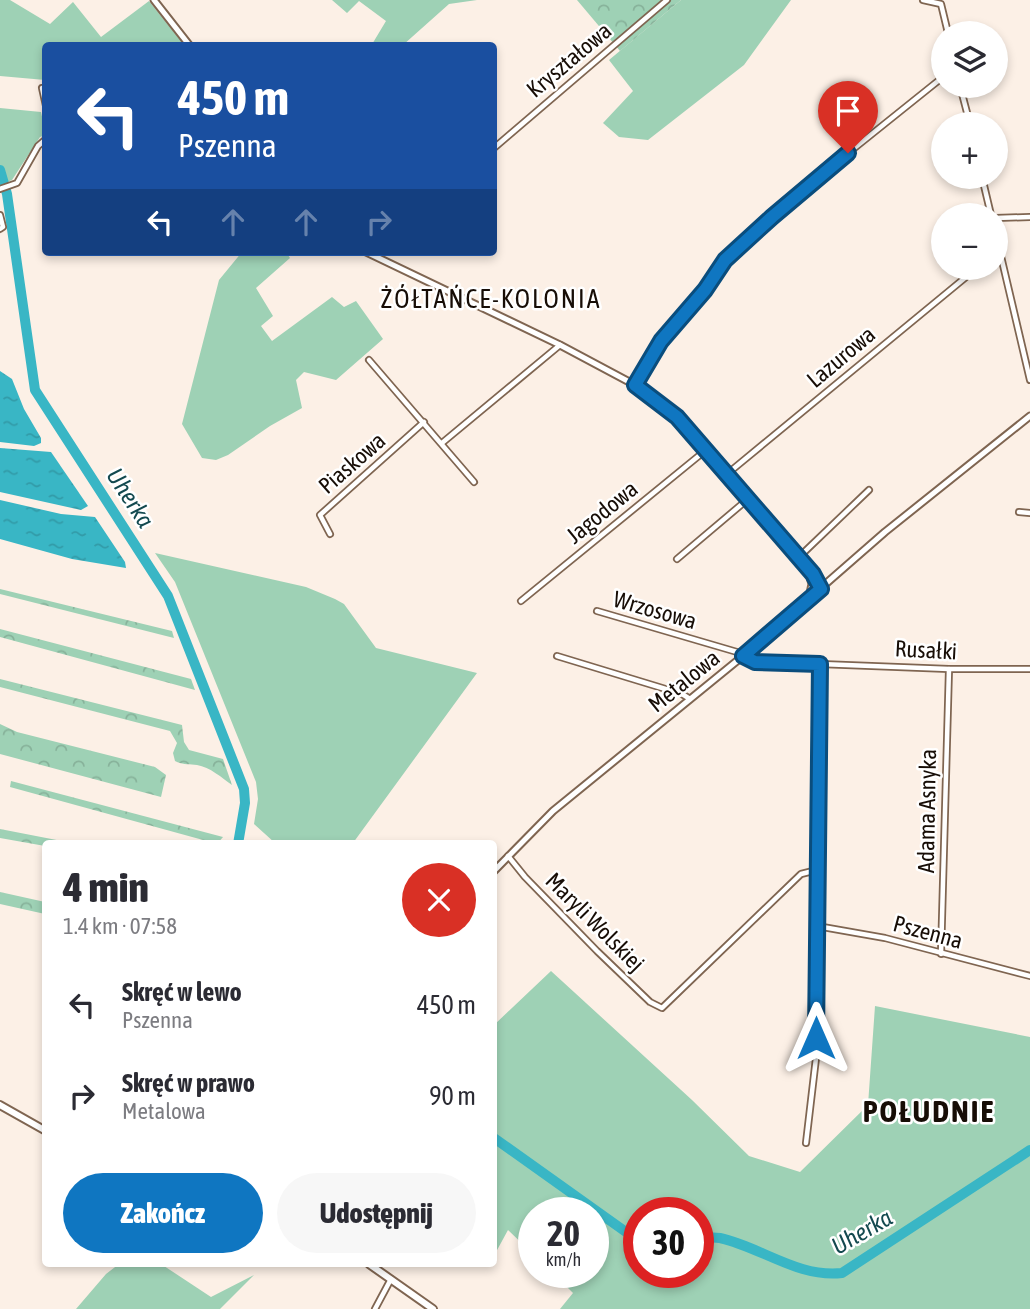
<!DOCTYPE html>
<html lang="pl">
<head>
<meta charset="utf-8">
<style>
  :root { --surface:#fff; --page:#f7f7f7; --text:#2b2b33; --muted:#7c7c81; --accent:#0f76c1 }
  body { margin:0; font-family:"Asap Condensed",sans-serif; background:var(--page); color:var(--text); height:100vh; display:flex; flex-direction:column; font-size:26px; white-space:nowrap }
  * { box-sizing:border-box; margin:0 }
  p { font-size:23px; color:var(--muted) }
  .icon { flex:none; width:38px; height:38px; fill:none; stroke:currentColor; stroke-width:2; stroke-linecap:round; stroke-linejoin:round }
  .map { position:relative; flex:1; overflow:hidden }
  .side { position:absolute; left:42px; top:840px; width:455px; height:427px; display:flex; flex-direction:column; background:var(--surface); border-radius:7px; box-shadow:0 4px 10px #0003 }
  .side>* { flex:none }
  .guide { position:absolute; left:42px; top:42px; width:455px; height:214px; border-radius:7px; box-shadow:0 4px 10px #0003; background:#1a4fa0; color:#fff; overflow:hidden }
  .controls { position:absolute; left:931px; top:21px; display:grid; gap:14px }
  .controls a { display:grid; place-items:center; width:77px; height:77px; border-radius:50%; background:var(--surface); box-shadow:0 4px 10px #0003; font-size:35px }
  .speed { position:absolute; left:518px; top:1197px; display:flex; gap:14px; font-size:35px; font-weight:700; text-align:center }
  .speed>* { display:grid; place-content:center; width:91px; height:91px; border-radius:50%; background:var(--surface); box-shadow:0 4px 10px #0003; line-height:1 }
  .speed small { font-size:18px; font-weight:400 }
  .speed .limit { border:10px solid #d22; background:#fff; color:#111 }
  .pin { position:absolute; display:grid; place-items:center; width:60px; height:60px; color:#fff; margin:-72px -30px; border-radius:50% 50% 50% 0; rotate:-45deg; box-shadow:0 0 7px #0007 }
  .pin .icon { rotate:45deg }
  .me { position:absolute; width:77px; margin:-38px; rotate:0deg; stroke-linejoin:round; filter:drop-shadow(0 0 5px #0008) }
  .turn { display:flex; align-items:center; gap:24px; height:147px; padding:0 21px; font-size:32px }
  .turn .icon { width:91px; height:91px; stroke-width:2.5 }
  .turn b { display:block; font-size:49px; line-height:60px }
  .lanes { display:flex; align-items:center; height:66px; padding:0 21px; background:#0003; justify-content:center; gap:35px; direction:ltr }
  .lanes .off { opacity:.35 }
  .round { display:grid; place-items:center; flex:none; width:74px; height:74px; border-radius:37px; background:var(--page) }
  .headline { display:flex; align-items:center; justify-content:space-between; height:119px; padding:0 21px }
  h1 { font-size:42px; font-weight:800; line-height:52px }
  .primary-button { display:flex; gap:14px; margin-top:auto; padding:14px 21px }
  .primary-button a { flex:1; height:80px; border-radius:42px; background:var(--accent); color:#fff; font-size:28px; font-weight:800; line-height:80px; text-align:center }
  .primary-button a+a { background:var(--page); color:var(--text) }
  ul { padding:0; list-style:none }
  li { display:flex; align-items:center; gap:21px; height:91px; padding:0 21px }
  li div { flex:1 }
  li b { display:block; font-size:26px }
  li em { font-style:normal }
  .map>svg:first-child { display:block }
</style>
</head>
<body>
<div class="map">
<svg width="1030" height="1309" viewBox="0 0 1030 1309">
  <defs>
    <pattern id="forest-crowns" width="20" height="18" patternUnits="userSpaceOnUse" patternTransform="scale(1.75)"><rect width="20" height="18" fill="#9ed1b5"/><path d="M2 6a3 3 0 1 1 6 0M12 15a3 3 0 1 1 6 0" fill="none" stroke="#87b29a"/></pattern>
    <pattern id="water-ripples" width="26" height="14" patternUnits="userSpaceOnUse" patternTransform="scale(1.75)"><rect width="26" height="14" fill="#39b6c5"/><path d="M2 4q2-2 4 0t4 0M15 11q2-2 4 0t4 0" fill="none" stroke="#329ba8"/></pattern>
  </defs>
  <rect width="100%" height="100%" fill="#fcf0e6"/>
  <g fill="#9ed1b5" fill-rule="evenodd">
    <path d="M0 0H10L50 24 73 2 101 37 149 1 184 45 46 46 45 80 0 76Z"/>
    <path d="M332 0H477L449 4 403 45 371 46 386 21 359 1 347 13Z"/>
    <path d="M681 0H791L744 65 648 140 619 137 603 123 633 91 609 60Z"/>
    <path d="M0 108 41 112 46 135 40 137 12 180 0 185Z"/>
    <path d="M242 252H286L290 258 256 288 273 316 261 326 272 341 332 297 344 307 356 301 383 339 336 380 304 372 296 380 302 408 270 426 228 455 216 460 202 458 182 424 219 280Z"/>
    <path d="M155 553 306 587 335 599 344 604 376 648 477 673 353 843H275L254 824 258 799 256 782 175 582Z"/>
    <path d="M551 971 692 1100 749 1156 800 1172 868 1105 875 1006 1030 1037V1309H560L573 1293 552 1272H593V1213H534V1255L508 1230 496 1252 494 1250V1025ZM639 1213H698V1272H639Z"/>
    <path d="M119 1264H161L211 1297 254 1275 220 1309H76L106 1274Z"/>
  </g>
  <g fill="url(#forest-crowns)">
    <path d="M577 0H681L620 51Z"/>
    <path d="M0 589 172 631 174 638 0 594Z"/>
    <path d="M0 629 191 679 195 690 0 637Z"/>
    <path d="M0 679 182 725 184 742 189 750 223 759 232 785C222 778 210 767 197 765 189 764 183 765 175 761L173 753 177 743 170 731 0 687Z"/>
    <path d="M0 724 17 732 155 767 166 775 161 797 0 754Z"/>
    <path d="M11 781 223 837 218 843H214L10 787Z"/>
    <path d="M0 829 72 843 46 844 45 846 0 838Z"/>
    <path d="M0 892 45 902V914L0 904Z"/>
  </g>
  <g fill="url(#water-ripples)">
    <path d="M0 371 12 379 24 409 41 438V443L34 446 0 442Z"/>
    <path d="M0 448 51 452 88 506 81 510 0 492Z"/>
    <path d="M0 500 61 514 95 517 125 562 126 568 72 559 0 539Z"/>
  </g>
  <g fill="none" stroke-linecap="round" stroke-linejoin="round">
    <g stroke="#39b6c5" stroke-width="10">
      <path d="M0 170 7 194 35 390 168 596 244 789 245 803 238 844"/>
      <path d="M494 1138 633 1237H639"/>
      <path d="M698 1238C705 1238 714 1237 720 1238 761 1247 798 1278 842 1273L1030 1150"/>
    </g>
    <g stroke="#7f6551" stroke-width="8">
      <g id="minor">
        <path d="M923 0 941 4 948 33"/>
        <path d="M960 86 970 124"/>
        <path d="M42 88 46 106"/>
        <path d="M494 148 667 0"/>
        <path d="M982 177 991 215"/>
        <path d="M0 189 17 183 38 146 46 139"/>
        <path d="M0 215 3 227 0 229"/>
        <path d="M996 218 1030 217"/>
        <path d="M996 235 1030 380"/>
        <path d="M369 360 474 482"/>
        <path d="M635 385 661 341 705 290 725 260 827 170 943 77"/>
        <path d="M442 443 560 345"/>
        <path d="M727 474 977 268"/>
        <path d="M1019 512 1030 513"/>
        <path d="M330 534 320 515 424 422"/>
        <path d="M798 558 869 490"/>
        <path d="M677 559 748 499"/>
        <path d="M521 601 706 450"/>
        <path d="M597 611 737 652 755 662 820 664 815 920 816 1058 806 1143"/>
        <path d="M557 656 682 694 690 699"/>
        <path d="M820 664 949 669H1030"/>
        <path d="M508 856 525 877 597 951 650 1002 662 1008 801 874 817 870"/>
        <path d="M817 926 885 938 1030 976"/>
        <path d="M941 954 949 669"/>
        <path d="M375 1309 391 1279"/>
      </g>
    </g>
    <g stroke="#7f6551" stroke-width="9">
      <g id="tertiary">
        <path d="M154 0 190 46"/>
        <path d="M366 252 560 345 635 385 677 417 813 574 821 589"/>
        <path d="M809 574 812 584 809 598"/>
        <path d="M494 871 553 811 743 656 885 532 1030 416"/>
      </g>
    </g>
    <g stroke="#7f6551" stroke-width="10">
      <g id="secondary">
        <path d="M0 1105 46 1131"/>
        <path d="M369 1264 433 1309"/>
      </g>
    </g>
    <use href="#minor" stroke="#fff" stroke-width="4.5"/>
    <use href="#tertiary" stroke="#fff" stroke-width="5"/>
    <use href="#secondary" stroke="#fff" stroke-width="6"/>
  </g>
  <g fill="none" stroke-linecap="round" stroke-linejoin="round">
    <g stroke="#0a4d7d" stroke-width="18">
      <path id="route" d="M816 1038 820 664 755 662 743 656 821 589 813 574 677 417 635 385 661 341 705 290 725 260 772 217 848 153"/>
    </g>
    <use href="#route" stroke="#0f76c1" stroke-width="12"/>
  </g>
  <g text-anchor="middle" stroke-width="5" stroke-linejoin="round" paint-order="stroke">
    <g font-size="23" fill="#170d06" stroke="#fff">
      <text transform="translate(569 60) rotate(-40)" y="8">Kryształowa</text>
      <text transform="translate(841 357) rotate(-40)" y="8">Lazurowa</text>
      <text transform="translate(352 463) rotate(-41)" y="8">Piaskowa</text>
      <text transform="translate(602 512) rotate(-39)" y="8">Jagodowa</text>
      <text transform="translate(655 610) rotate(16)" y="8">Wrzosowa</text>
      <text transform="translate(926 650) rotate(3)" y="8">Rusałki</text>
      <text transform="translate(684 681) rotate(-39)" y="8">Metalowa</text>
      <text transform="translate(927 811) rotate(-89)" y="8">Adama Asnyka</text>
      <text transform="translate(595 922) rotate(45)" y="8">Maryli Wolskiej</text>
      <text transform="translate(928 932) rotate(15)" y="8">Pszenna</text>
    </g>
    <g font-size="24" font-style="italic" fill="#13494f" stroke="#fff">
      <text transform="translate(130 498) rotate(57)" y="8">Uherka</text>
      <text transform="translate(862 1232) rotate(-30)" y="8">Uherka</text>
    </g>
    <g font-size="26" letter-spacing="2" fill="#170d06" stroke="#fff">
      <text x="491" y="308">ŻÓŁTAŃCE-KOLONIA</text>
    </g>
    <g font-size="30" font-weight="bold" letter-spacing="2" fill="#170d06" stroke="#fff">
      <text x="929" y="1122">POŁUDNIE</text>
    </g>
  </g>
</svg>
<div class="controls">
<a><svg class="icon" aria-label="layers" viewBox="0 0 24 24"><path d="M12 4l9 5-9 5-9-5zM3 14l9 5 9-5"/></svg></a>
<a>+</a>
<a>−</a>
</div>
<div class="speed"><div>20<small>km/h</small></div><div class="limit">30</div></div>
<div class="pin" style="left:848px;top:153px;background:#d93025"><svg class="icon" aria-label="arrive" viewBox="0 0 24 24"><path d="M6 21V4h12l-3 4 3 4H6"/></svg></div>
<svg class="me" style="left:816px;top:1038px" viewBox="-20 -20 40 40"><path d="M0-17L14 15 0 8-14 15z" fill="#0f76c1" stroke="#fff" stroke-width="4"/></svg>
<div class="guide">
<div class="turn"><svg class="icon" aria-label="left" viewBox="0 0 24 24"><path d="M17 20v-9H6M10 6l-5 5 5 5"/></svg><div><b>450 m</b>Pszenna</div></div>
<div class="lanes"><svg class="icon" aria-label="left" viewBox="0 0 24 24"><path d="M17 20v-9H6M10 6l-5 5 5 5"/></svg><svg class="icon off" aria-label="ahead" viewBox="0 0 24 24"><path d="M12 20V5M6 11l6-6 6 6"/></svg><svg class="icon off" aria-label="ahead" viewBox="0 0 24 24"><path d="M12 20V5M6 11l6-6 6 6"/></svg><svg class="icon off" aria-label="right" viewBox="0 0 24 24"><path d="M7 20v-9h11M14 6l5 5-5 5"/></svg></div>
</div>
<section class="side">
<div class="headline"><div><h1>4 min</h1><p>1.4 km · 07:58</p></div><a class="round" style="background:#d93025;color:#fff"><svg class="icon" aria-label="close" viewBox="0 0 24 24"><path d="M6 6l12 12M18 6L6 18"/></svg></a></div>
<ul>
<li><svg class="icon" aria-label="left" viewBox="0 0 24 24"><path d="M17 20v-9H6M10 6l-5 5 5 5"/></svg><div><b>Skręć w lewo</b><p>Pszenna</p></div><em>450 m</em></li>
<li><svg class="icon" aria-label="right" viewBox="0 0 24 24"><path d="M7 20v-9h11M14 6l5 5-5 5"/></svg><div><b>Skręć w prawo</b><p>Metalowa</p></div><em>90 m</em></li>
</ul>
<div class="primary-button"><a>Zakończ</a><a>Udostępnij</a></div>
</section>
</div>
</body>
</html>
